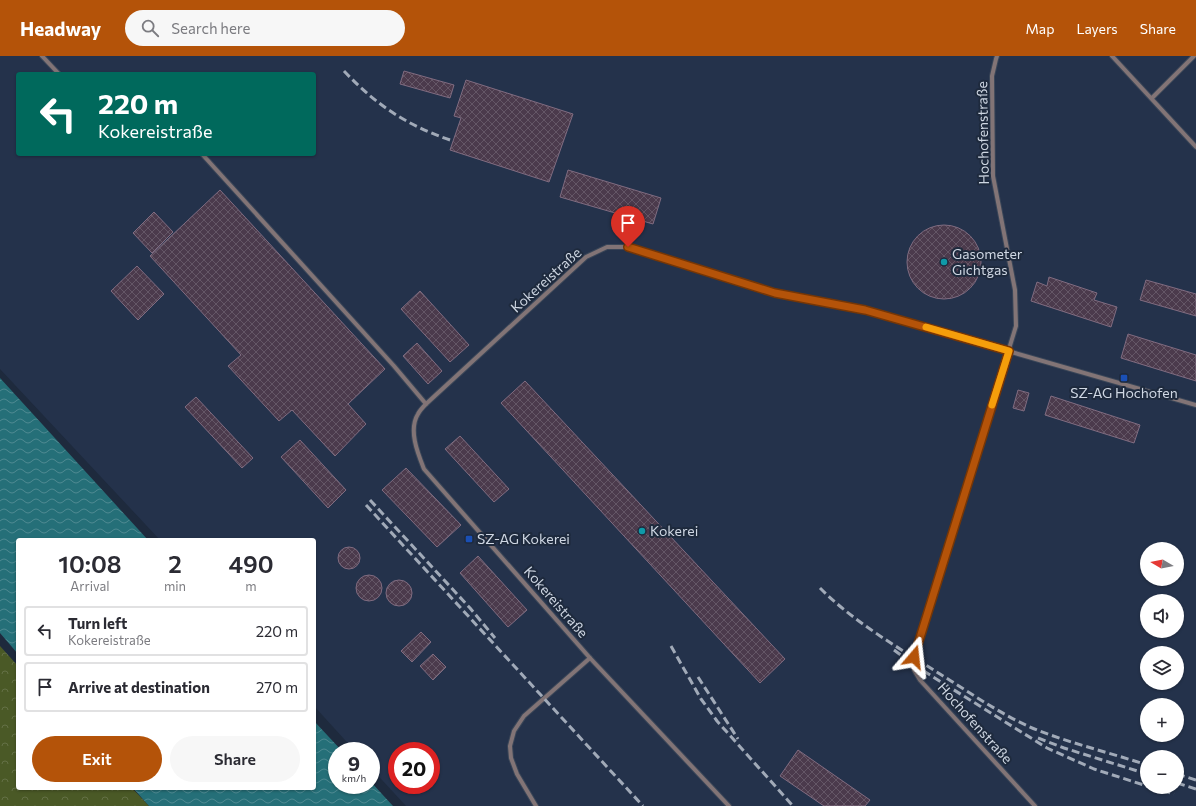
<!DOCTYPE html>
<html lang="en">
<head>
<meta charset="utf-8">
<style>
  :root { --surface:#fff; --page:#f7f7f7; --text:#2b2b33; --muted:#7c7c81; --line:#e1e1e2; --accent:#b45309 }
  body { margin:0; font-family:Commissioner,sans-serif; background:var(--page); color:var(--text); height:100vh; display:flex; flex-direction:column; font-size:15px; white-space:nowrap }
  * { box-sizing:border-box; margin:0 }
  p { font-size:13px; color:var(--muted) }
  .icon { flex:none; width:22px; height:22px; fill:none; stroke:currentColor; stroke-width:2; stroke-linecap:round; stroke-linejoin:round }
  .map { position:relative; flex:1; overflow:hidden }
  .panel { position:absolute; left:16px; top:482px; width:300px; height:252px; display:flex; flex-direction:column; background:var(--surface); border-radius:4px; box-shadow:0 1px 3px #0004 }
  .panel>* { flex:none }
  .guide { position:absolute; left:16px; top:16px; width:300px; height:84px; border-radius:4px; box-shadow:0 1px 3px #0004; background:#00695c; color:#fff; overflow:hidden }
  .needle { width:26px; rotate:280deg }
  .controls { position:absolute; left:1140px; top:486px; display:grid; gap:8px }
  .controls a { display:grid; place-items:center; width:44px; height:44px; border-radius:50%; background:var(--surface); box-shadow:0 1px 3px #0004; font-size:20px }
  .speed { position:absolute; left:328px; top:686px; display:flex; gap:8px; font-size:20px; font-weight:700; text-align:center }
  .speed>* { display:grid; place-content:center; width:52px; height:52px; border-radius:50%; background:var(--surface); box-shadow:0 1px 3px #0004; line-height:1 }
  .speed small { font-size:10px; font-weight:400 }
  .speed .limit { border:6px solid #d22; background:#fff; color:#111 }
  .pin { position:absolute; display:grid; place-items:center; width:34px; height:34px; color:#fff; margin:-41px -17px; border-radius:50% 50% 50% 0; rotate:-45deg; box-shadow:0 0 4px #0007 }
  .pin .icon { rotate:45deg }
  .me { position:absolute; width:44px; margin:-22px; rotate:17deg; stroke-linejoin:round; filter:drop-shadow(0 0 3px #0008) }
  .turn { display:flex; align-items:center; gap:14px; height:84px; padding:0 16px; font-size:18px }
  .turn .icon { width:52px; height:52px; stroke-width:2.5 }
  .turn b { display:block; font-size:28px; line-height:34px }
  .eta { display:flex; justify-content:space-evenly; align-items:center; height:68px; text-align:center }
  .eta b { font-size:24px; font-weight:600; line-height:28px }
  .action { display:flex; gap:8px; margin-top:auto; padding:8px 16px }
  .action a { flex:1; height:46px; border-radius:24px; background:var(--accent); color:#fff; font-size:16px; font-weight:600; line-height:46px; text-align:center }
  .action a+a { background:var(--page); color:var(--text) }
  ul { padding:0; list-style:none }
  li { display:flex; align-items:center; gap:12px; height:50px; margin:0 8px 6px; padding:0 8px; border:2px solid var(--line); border-radius:4px }
  li div { flex:1 }
  li b { display:block; font-size:15px }
  li em { font-style:normal }
  header { display:flex; align-items:center; gap:24px; box-sizing:border-box; height:56px; padding:0 20px; background:var(--accent); color:#fff }
  header strong { font-size:19px }
  nav { display:flex; gap:22px; margin-inline-start:auto; font-size:14px }
  .search { width:280px; height:36px; background:var(--page); display:flex; align-items:center; gap:10px; box-sizing:border-box; padding:0 14px; border-radius:22px; color:var(--muted); font-size:15px }
  .map>svg:first-child { display:block }
</style>
</head>
<body>
<header>
<strong>Headway</strong>
<div class="search"><svg class="icon" aria-label="search" viewBox="0 0 24 24"><circle cx="10" cy="10" r="6"/><path d="M15 15l6 6"/></svg>Search here</div>
<nav><a>Map</a><a>Layers</a><a>Share</a></nav>
</header>
<div class="map">
<svg width="1196" height="750" viewBox="0 0 1196 750">
  <defs>
    <pattern id="forest-crowns" width="20" height="18" patternUnits="userSpaceOnUse"><rect width="20" height="18" fill="#4a5926"/><path d="M2 6a3 3 0 1 1 6 0M12 15a3 3 0 1 1 6 0" fill="none" stroke="#637045"/></pattern>
    <pattern id="water-waves" width="16" height="10" patternUnits="userSpaceOnUse"><rect width="16" height="10" fill="#256f78"/><path d="M0 5q4-4 8 0t8 0" fill="none" stroke="#4e8991"/></pattern>
    <pattern id="building-cross-hatch" width="8" height="8" patternUnits="userSpaceOnUse"><rect width="8" height="8" fill="#4b3a4c"/><path d="M0 0l8 8M0 8l8-8" fill="none" stroke="#645666"/></pattern>
  </defs>
  <rect width="100%" height="100%" fill="#1e2a3d"/>
  <path fill="#24324b" fill-rule="evenodd" d="M0 0H1196V750H406L371 712V695H355L314 650V484H160L0 313ZM18 18H314V98H18ZM1147 493H1177V523H1147ZM1147 545H1177V575H1147ZM1147 597H1177V627H1147ZM1147 649H1177V679H1147ZM397 695H431V729H397ZM1147 701H1177V731H1147Z"/>
  <path fill="url(#forest-crowns)" d="M0 590 18 610V732H132L149 750H0Z"/>
  <g fill="url(#water-waves)">
    <path d="M0 322 148 484H18V598L0 577Z"/>
    <path d="M314 665 342 695H337V729H371V726L393 750H149L133 732H314Z"/>
  </g>
  <g fill="url(#building-cross-hatch)" stroke="#806c81">
    <path d="M404 15 454 29 450 42 400 28Z"/>
    <path d="M466 24 573 58 549 126 450 94 461 62 454 60Z"/>
    <path d="M568 114 661 142 653 168 560 141Z"/>
    <path d="M220 134 385 313 348 348 366 368 335 400 292 354 279 365 228 310 241 299 150 200Z"/>
    <path d="M154 156 173 176 152 197 133 177Z"/>
    <circle cx="944" cy="206" r="37"/>
    <path d="M137 210 164 238 138 264 111 235Z"/>
    <path d="M1049 221 1097 237 1094 244 1117 251 1111 271 1031 245 1037 226 1047 230Z"/>
    <path d="M1146 224 1196 238V260L1140 244Z"/>
    <path d="M420 235 469 289 450 306 401 253Z"/>
    <path d="M1128 278 1196 299V325L1121 302Z"/>
    <path d="M417 287 442 315 428 328 403 300Z"/>
    <path d="M525 325 785 603 760 627 501 347Z"/>
    <path d="M1018 334 1029 337 1024 355 1013 352Z"/>
    <path d="M1051 340 1140 369 1134 387 1045 359Z"/>
    <path d="M196 341 253 402 242 412 185 351Z"/>
    <path d="M460 380 509 433 494 446 445 393Z"/>
    <path d="M300 384 346 434 328 452 281 401Z"/>
    <path d="M406 412 461 469 437 491 382 434Z"/>
    <circle cx="349" cy="502" r="11"/>
    <path d="M478 500 527 554 508 571 460 517Z"/>
    <circle cx="369" cy="532" r="13"/>
    <circle cx="399" cy="537" r="13"/>
    <path d="M421 576 431 586 412 606 401 595Z"/>
    <path d="M433 598 446 611 433 624 420 610Z"/>
    <path d="M798 694 870 744 865 750H824L780 720Z"/>
  </g>
  <g fill="none" stroke-linecap="round" stroke-linejoin="round">
    <g stroke="#3a4658" stroke-width="6">
      <g id="lane">
        <path d="M42 0 59 18"/>
        <path d="M997 0 996 3 992 20 993 120 1015 234 1016 270 914 603V614L920 624 1035 750"/>
        <path d="M1112 0 1196 91"/>
        <path d="M1152 42 1194 0"/>
        <path d="M202 98 394 310 426 348"/>
        <path d="M536 750 517 718 511 702 510 690 514 675 524 660 590 602"/>
        <path d="M729 750 590 602 424 413C418 398 408 374 418 358 420 354 423 351 426 348L586 201 607 191H628L775 237 865 254 1196 349"/>
      </g>
    </g>
    <use href="#lane" stroke="#827476" stroke-width="4"/>
    <g stroke="#a1aab8" stroke-width="3" stroke-dasharray="8 4" stroke-linecap="butt">
      <path d="M344 15C377 50 408 70 453 85"/>
      <path d="M370 444 470 552 495 582"/>
      <path d="M366 449 643 750"/>
      <path d="M820 532C855 567 899 592 940 618 972 638 1003 660 1037 674 1073 688 1111 697 1147 709"/>
      <path d="M671 590 701 643 717 665 793 750"/>
      <path d="M894 594 914 609 1047 692 1094 713 1147 730"/>
      <path d="M698 621 738 683"/>
      <path d="M1038 682 1064 692 1147 718"/>
      <path d="M1177 718 1196 724"/>
      <path d="M1177 727 1196 733"/>
      <path d="M1151 731 1174 738"/>
    </g>
  </g>
  <g fill="none" stroke-linecap="round" stroke-linejoin="round">
    <g stroke="#753606" stroke-width="10">
      <path id="route" d="M628 191 775 237 865 254 1009 295 914 601"/>
    </g>
    <use href="#route" stroke="#b45309" stroke-width="7"/>
    <path stroke="#f59e0b" stroke-width="7" d="M926 271 1009 295 992 349"/>
  </g>
  <g fill="#0f9aa8" stroke="#1e2a3d" stroke-width="1.5">
    <circle cx="944" cy="206" r="4"/>
    <circle cx="642" cy="475" r="4"/>
  </g>
  <g fill="#1a4fb4" stroke="#1e2a3d" stroke-width="1.5">
    <rect x="1120" y="318" width="8" height="8" rx="2"/>
    <rect x="465" y="479" width="8" height="8" rx="2"/>
  </g>
  <g text-anchor="middle" stroke-width="4" stroke-linejoin="round" paint-order="stroke">
    <g font-size="14" fill="#cfd7e3" stroke="#1e2a3d">
      <text transform="translate(983 77) rotate(-91)" y="5">Hochofenstraße</text>
      <text transform="translate(546 224) rotate(-42)" y="5">Kokereistraße</text>
      <text transform="translate(556 546) rotate(49)" y="5">Kokereistraße</text>
      <text transform="translate(975 667) rotate(48)" y="5">Hochofenstraße</text>
    </g>
    <g font-size="14" fill="#cfd7e3" stroke="#1e2a3d" text-anchor="start">
      <text x="952" y="203">Gasometer<tspan x="952" dy="16">Gichtgas</tspan></text>
      <text x="1124" y="342" text-anchor="middle">SZ-AG Hochofen</text>
      <text x="650" y="480">Kokerei</text>
      <text x="477" y="488">SZ-AG Kokerei</text>
    </g>
  </g>
</svg>
<div class="controls">
<a><svg class="needle" viewBox="-14 -14 28 28"><path d="M0-13l5 13h-10z" fill="#e53935"/><path d="M0 13l5-13h-10z" fill="#7c7c81"/></svg></a>
<a><svg class="icon" aria-label="sound" viewBox="0 0 24 24"><path d="M4 9h4l5-4v14l-5-4H4zM17 9q2 3 0 6"/></svg></a>
<a><svg class="icon" aria-label="layers" viewBox="0 0 24 24"><path d="M12 4l9 5-9 5-9-5zM3 14l9 5 9-5"/></svg></a>
<a>+</a>
<a>−</a>
</div>
<div class="speed"><div>9<small>km/h</small></div><div class="limit">20</div></div>
<div class="pin" style="left:628px;top:191px;background:#d93025"><svg class="icon" aria-label="arrive" viewBox="0 0 24 24"><path d="M6 21V4h12l-3 4 3 4H6"/></svg></div>
<svg class="me" style="left:914px;top:601px" viewBox="-20 -20 40 40"><path d="M0-17L14 15 0 8-14 15z" fill="#b45309" stroke="#fff" stroke-width="4"/></svg>
<div class="guide">
<div class="turn"><svg class="icon" aria-label="left" viewBox="0 0 24 24"><path d="M17 20v-9H6M10 6l-5 5 5 5"/></svg><div><b>220 m</b>Kokereistraße</div></div>
</div>
<section class="panel">
<div class="eta">
<div><b>10:08</b><p>Arrival</p></div>
<div><b>2</b><p>min</p></div>
<div><b>490</b><p>m</p></div>
</div>
<ul>
<li><svg class="icon" aria-label="left" viewBox="0 0 24 24"><path d="M17 20v-9H6M10 6l-5 5 5 5"/></svg><div><b>Turn left</b><p>Kokereistraße</p></div><em>220 m</em></li>
<li><svg class="icon" aria-label="arrive" viewBox="0 0 24 24"><path d="M6 21V4h12l-3 4 3 4H6"/></svg><div><b>Arrive at destination</b></div><em>270 m</em></li>
</ul>
<div class="action"><a>Exit</a><a>Share</a></div>
</section>
</div>
</body>
</html>
